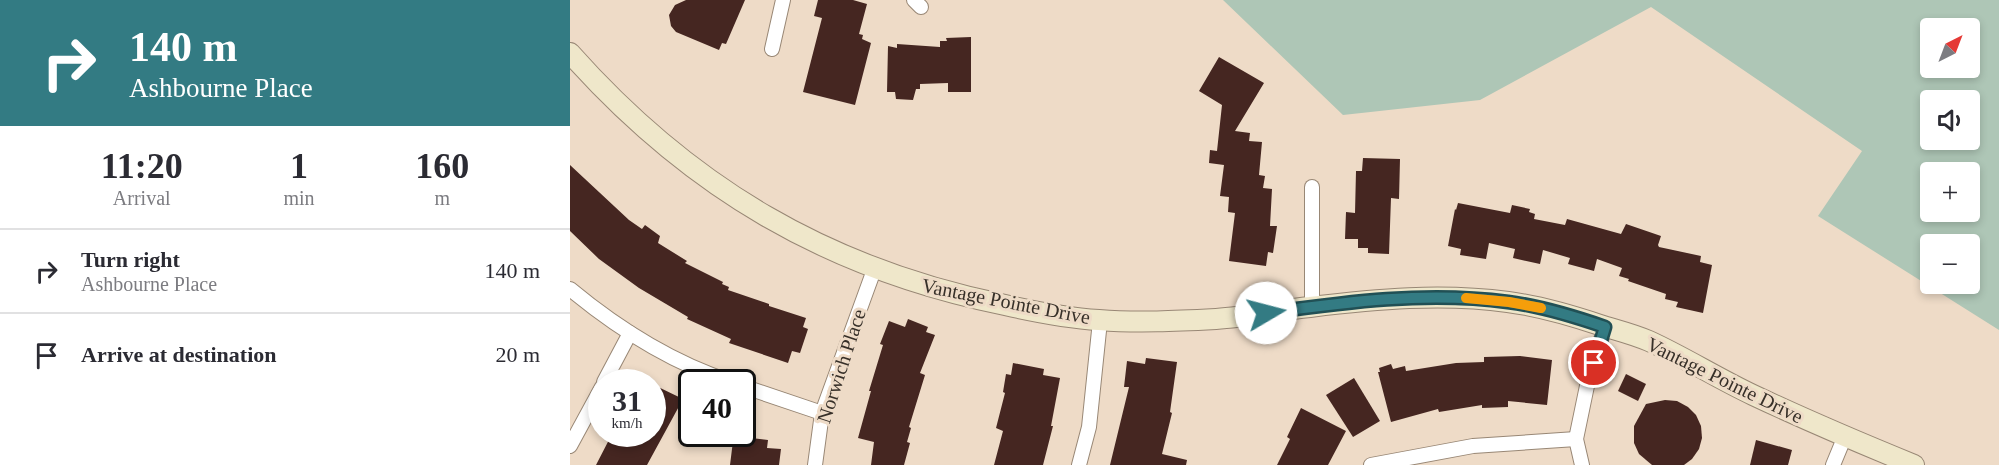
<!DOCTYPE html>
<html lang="en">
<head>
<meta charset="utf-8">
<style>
  :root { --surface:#fff; --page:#f2f2f3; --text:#2b2b33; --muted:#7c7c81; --line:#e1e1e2 }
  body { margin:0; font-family:Georgia,serif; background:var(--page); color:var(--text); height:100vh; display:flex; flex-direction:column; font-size:22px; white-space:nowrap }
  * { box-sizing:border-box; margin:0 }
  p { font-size:20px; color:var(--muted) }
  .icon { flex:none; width:33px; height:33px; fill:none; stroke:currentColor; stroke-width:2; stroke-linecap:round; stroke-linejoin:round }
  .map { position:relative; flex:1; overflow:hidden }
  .panel { display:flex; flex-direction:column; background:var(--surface); width:570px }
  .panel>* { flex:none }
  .hud { background:#337b83; color:#fff; overflow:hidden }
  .needle { width:39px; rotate:42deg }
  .fabs { position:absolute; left:1350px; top:18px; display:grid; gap:12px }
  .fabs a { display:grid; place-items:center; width:60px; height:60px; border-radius:6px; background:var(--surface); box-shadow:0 3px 9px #0003; font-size:30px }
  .speed { position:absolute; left:18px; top:369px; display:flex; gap:12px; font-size:30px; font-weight:700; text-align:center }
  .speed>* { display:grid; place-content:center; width:78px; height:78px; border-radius:50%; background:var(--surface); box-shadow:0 3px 9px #0003; line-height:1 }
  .speed small { font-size:15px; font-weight:400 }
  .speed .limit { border:3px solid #111; border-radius:9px; background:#fff; color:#111 }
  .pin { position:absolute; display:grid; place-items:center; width:51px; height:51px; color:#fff; margin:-26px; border:3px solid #fff; border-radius:50%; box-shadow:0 2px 6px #0007 }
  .me { position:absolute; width:66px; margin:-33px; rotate:82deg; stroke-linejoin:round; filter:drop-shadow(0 0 4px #0008) }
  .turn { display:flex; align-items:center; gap:21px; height:126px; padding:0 30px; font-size:27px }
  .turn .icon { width:78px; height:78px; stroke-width:2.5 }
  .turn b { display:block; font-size:42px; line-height:51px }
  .eta { display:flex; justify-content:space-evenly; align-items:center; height:102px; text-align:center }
  .eta b { font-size:36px; font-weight:600; line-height:42px }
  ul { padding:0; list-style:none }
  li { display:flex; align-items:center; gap:18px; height:84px; padding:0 30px; border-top:2px solid var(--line) }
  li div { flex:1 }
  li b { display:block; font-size:22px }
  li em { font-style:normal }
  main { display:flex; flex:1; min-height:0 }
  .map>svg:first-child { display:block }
</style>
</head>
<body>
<main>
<section class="panel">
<div class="hud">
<div class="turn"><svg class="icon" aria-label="right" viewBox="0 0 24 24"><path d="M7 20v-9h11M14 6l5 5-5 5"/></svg><div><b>140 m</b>Ashbourne Place</div></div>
</div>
<div class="eta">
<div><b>11:20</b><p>Arrival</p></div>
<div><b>1</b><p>min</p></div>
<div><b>160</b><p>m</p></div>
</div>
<ul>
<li><svg class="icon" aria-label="right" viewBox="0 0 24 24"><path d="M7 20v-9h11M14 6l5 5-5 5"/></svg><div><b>Turn right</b><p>Ashbourne Place</p></div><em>140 m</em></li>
<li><svg class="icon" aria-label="arrive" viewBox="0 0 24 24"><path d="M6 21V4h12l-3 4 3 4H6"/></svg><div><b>Arrive at destination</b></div><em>20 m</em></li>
</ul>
</section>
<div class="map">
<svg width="1429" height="465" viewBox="0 0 1429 465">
  <rect width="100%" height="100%" fill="#eedbc7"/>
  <path fill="#aec6b6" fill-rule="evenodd" d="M653 0H1429V330L1248 216 1292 151 1081 7 910 100 773 115ZM1360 28H1400V68H1360ZM1360 100H1400V140H1360ZM1360 172H1400V212H1360ZM1360 244H1400V284H1360Z"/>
  <g fill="#452621">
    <path d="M116 0H175L156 44 152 43 149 50 106 32 101 26 99 15 105 5Z"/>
    <path d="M248 0H283L297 4 289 34 293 35 292 39 301 43 285 105 233 92 252 18 244 16Z"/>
    <path d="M401 37V92H378V83L350 84V89H346L343 100 326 99 325 92H317L318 46 327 48V44L370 47V41H377L376 38Z"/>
    <path d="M649 57 694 83 665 131 680 133 679 141 692 142 689 175 695 176 693 188 702 189 700 226H707L703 253 698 252 696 266 659 261 665 213 658 212 659 197 650 196 654 165 639 163 640 150 647 151 652 105 629 91Z"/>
    <path d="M793 158 830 159 829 199 821 198 819 254 798 253V248H788V239H775L776 212 785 213 786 171H792Z"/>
    <path d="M0 165 59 220 72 229 75 225 90 236 88 243 117 261 115 263 153 282 152 284 159 287 158 290 199 304V306L236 318 233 327 238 329 230 353 222 351 218 363 159 343 161 339 117 319 118 317 69 288 29 259 0 231Z"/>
    <path d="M888 203 940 213 942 205 960 209 959 212 965 214 964 219 995 225 997 219 1051 234 1056 224 1091 236 1088 245 1089 247 1131 256 1130 262 1142 265 1133 313 1106 307 1108 302 1095 299 1096 294 1058 281 1059 279 1049 276 1052 268 1027 259 1024 271 998 264 1000 258 973 250 970 264 943 258 945 249 919 243 916 259 890 255 891 249 878 246 885 209 886 210Z"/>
    <path d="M338 319 358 327 356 332 365 335 350 373 355 375 339 427 341 428 337 442 340 443 334 465H301L304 442 288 438 301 391H299L313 345 310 344 319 321 335 327Z"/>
    <path d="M950 356 982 360 977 405 938 401V407L912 408V405L869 412 868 409 821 422 808 372H810L809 368 821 364 823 369 835 366 836 371 886 363 914 362V357Z"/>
    <path d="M576 358 607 362 600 412 602 413 592 454 617 460 616 465H540L559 387H554L557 361 575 364Z"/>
    <path d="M443 363 474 369 473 375 490 378 481 426H483L473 465H424L433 431 426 428 435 393 433 392 436 374 441 375Z"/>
    <path d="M1056 374 1076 384 1068 401 1048 391Z"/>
    <path d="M784 378 810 421 783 437 756 395Z"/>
    <path d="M82 384 113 399 77 465H26L42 434H82Z"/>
    <path d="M1095 400 1107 401 1118 407 1126 415 1131 426 1132 438 1129 449 1122 459 1114 465H1082L1069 454 1064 443V426L1076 404Z"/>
    <path d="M731 408 776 431 758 465H707L720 439 717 437Z"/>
    <path d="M173 437 198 440 197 448 211 449 209 465H160L163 441 172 442Z"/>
    <path d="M1186 440 1222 450 1218 465H1180Z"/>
  </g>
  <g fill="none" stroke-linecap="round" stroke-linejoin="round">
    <g stroke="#988775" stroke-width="16">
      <g id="street">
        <path d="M344 0 351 7"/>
        <path d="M202 49 213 0"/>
        <path d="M0 289C47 328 103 363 161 382"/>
        <path d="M742 306V187"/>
        <path d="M34 382 60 333"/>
        <path d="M172 386 252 413"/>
        <path d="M0 446 32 387"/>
        <path d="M245 465 252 413 304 270"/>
        <path d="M509 465 519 427 530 321"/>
        <path d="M801 465 903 446 1006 439"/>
        <path d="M1012 465 1006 439 1018 381 1035 327"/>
        <path d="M1263 465 1275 436"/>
      </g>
    </g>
    <g stroke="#988775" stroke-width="22">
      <path id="secondary" d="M0 53C120 188 258 269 435 305 466 312 497 318 529 320 567 323 607 321 646 319 678 317 709 310 740 307 806 299 872 293 938 302 969 306 1000 315 1030 325 1046 330 1063 334 1079 341 1114 357 1147 378 1183 395 1236 420 1290 443 1344 465"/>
    </g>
    <use href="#street" stroke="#fff" stroke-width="14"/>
    <use href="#secondary" stroke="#efe7ca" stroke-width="20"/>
  </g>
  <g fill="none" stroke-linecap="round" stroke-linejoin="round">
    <g stroke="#215055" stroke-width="15">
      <path id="route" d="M696 313C776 302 857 291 938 302 971 306 1003 316 1035 327L1024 363"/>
    </g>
    <use href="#route" stroke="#337b83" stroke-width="10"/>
    <path stroke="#f59e0b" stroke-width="10" d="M896 298 939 302 971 308"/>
  </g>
  <g text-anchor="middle" stroke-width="6" stroke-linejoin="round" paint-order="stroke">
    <g font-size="20" fill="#373029" stroke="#eedbc7">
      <text transform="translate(436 301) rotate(11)" y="7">Vantage Pointe Drive</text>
      <text transform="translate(271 366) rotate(-72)" y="7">Norwich Place</text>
      <text transform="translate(1155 380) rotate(26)" y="7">Vantage Pointe Drive</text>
    </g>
  </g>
</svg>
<div class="fabs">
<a><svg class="needle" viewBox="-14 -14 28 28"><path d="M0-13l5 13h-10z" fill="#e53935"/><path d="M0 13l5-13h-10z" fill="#7c7c81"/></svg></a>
<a><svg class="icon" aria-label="sound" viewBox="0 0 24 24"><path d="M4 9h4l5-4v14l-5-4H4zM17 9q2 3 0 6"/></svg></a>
<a>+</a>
<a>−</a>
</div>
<div class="speed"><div>31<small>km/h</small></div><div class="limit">40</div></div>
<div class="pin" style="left:1024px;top:363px;background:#d93025"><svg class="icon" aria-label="arrive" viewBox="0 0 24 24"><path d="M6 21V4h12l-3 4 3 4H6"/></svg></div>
<svg class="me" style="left:696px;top:313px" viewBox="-20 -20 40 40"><circle r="19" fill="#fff"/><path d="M0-13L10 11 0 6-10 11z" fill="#337b83"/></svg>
</div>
</main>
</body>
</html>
